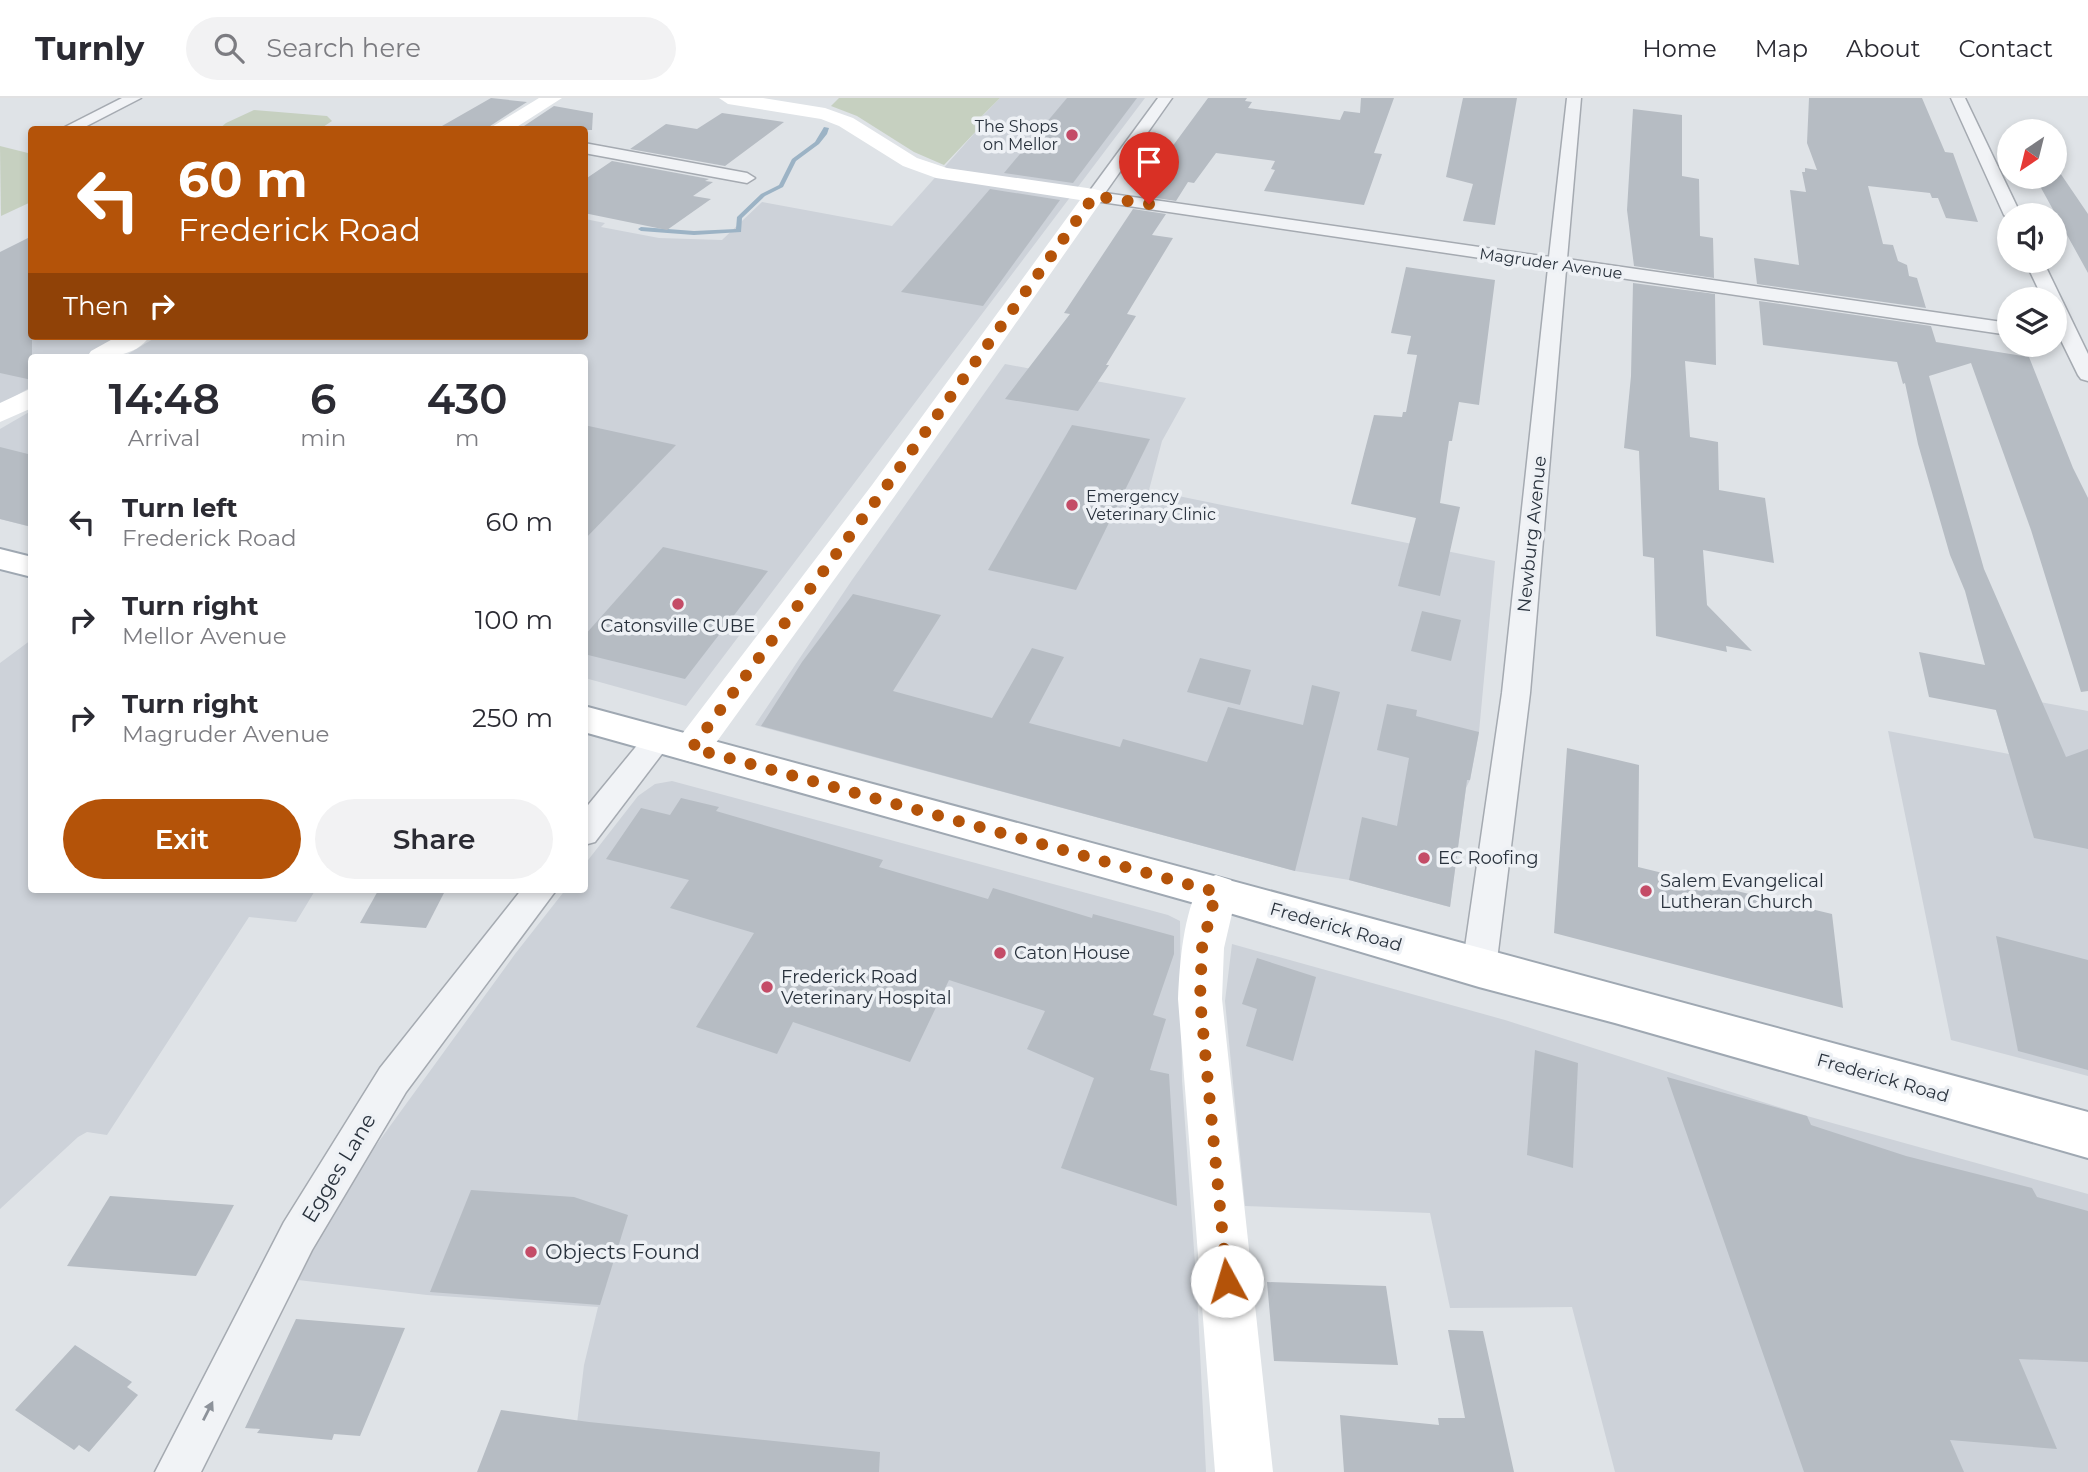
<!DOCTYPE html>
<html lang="en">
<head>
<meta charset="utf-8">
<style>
  :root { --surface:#fff; --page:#f2f2f3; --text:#2b2b33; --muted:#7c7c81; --line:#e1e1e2; --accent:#b45309 }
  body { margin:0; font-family:Montserrat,sans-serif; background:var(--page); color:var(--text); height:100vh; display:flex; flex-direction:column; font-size:26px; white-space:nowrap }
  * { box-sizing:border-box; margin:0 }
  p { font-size:23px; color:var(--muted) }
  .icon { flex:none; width:38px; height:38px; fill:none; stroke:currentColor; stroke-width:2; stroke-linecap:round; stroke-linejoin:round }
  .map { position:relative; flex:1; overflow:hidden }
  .side { position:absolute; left:28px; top:256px; width:560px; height:539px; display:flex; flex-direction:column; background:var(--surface); border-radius:7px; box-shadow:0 4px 10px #0003 }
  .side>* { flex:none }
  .banner { position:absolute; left:28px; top:28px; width:560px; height:214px; border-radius:7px; box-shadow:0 4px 10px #0003; background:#b45309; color:#fff; overflow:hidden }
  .needle { width:46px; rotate:215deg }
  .controls { position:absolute; left:1997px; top:21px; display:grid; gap:14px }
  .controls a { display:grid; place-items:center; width:70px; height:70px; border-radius:50%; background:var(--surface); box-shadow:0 4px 10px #0003; font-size:35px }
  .pin { position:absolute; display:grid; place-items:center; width:60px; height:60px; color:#fff; margin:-72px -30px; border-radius:50% 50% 50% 0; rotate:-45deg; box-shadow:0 0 7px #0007 }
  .pin .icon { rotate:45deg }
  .me { position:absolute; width:77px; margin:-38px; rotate:354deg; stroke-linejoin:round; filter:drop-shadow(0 0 5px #0008) }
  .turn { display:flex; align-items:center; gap:24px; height:147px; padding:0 35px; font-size:32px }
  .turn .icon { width:91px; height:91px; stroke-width:2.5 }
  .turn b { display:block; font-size:49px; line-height:60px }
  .then { display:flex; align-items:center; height:66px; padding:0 35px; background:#0003; gap:14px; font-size:26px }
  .eta { display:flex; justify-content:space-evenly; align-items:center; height:119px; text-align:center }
  .eta b { font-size:42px; font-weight:600; line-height:49px }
  .cta { display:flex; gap:14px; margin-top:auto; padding:14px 35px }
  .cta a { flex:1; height:80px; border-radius:42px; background:var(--accent); color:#fff; font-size:28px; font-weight:600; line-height:80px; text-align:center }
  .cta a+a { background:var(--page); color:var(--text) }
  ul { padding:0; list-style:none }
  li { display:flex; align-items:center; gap:21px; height:98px; padding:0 35px }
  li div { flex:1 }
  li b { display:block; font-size:26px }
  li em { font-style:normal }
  header { display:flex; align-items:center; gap:42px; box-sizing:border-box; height:98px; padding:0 35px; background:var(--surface); border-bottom:2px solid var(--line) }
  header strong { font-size:33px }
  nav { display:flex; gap:38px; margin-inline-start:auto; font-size:24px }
  .search { width:490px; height:63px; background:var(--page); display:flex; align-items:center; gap:18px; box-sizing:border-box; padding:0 24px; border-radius:38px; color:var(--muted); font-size:26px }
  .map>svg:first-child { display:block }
</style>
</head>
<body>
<header>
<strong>Turnly</strong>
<div class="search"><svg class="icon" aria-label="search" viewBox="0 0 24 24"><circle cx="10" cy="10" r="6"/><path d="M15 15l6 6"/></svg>Search here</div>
<nav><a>Home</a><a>Map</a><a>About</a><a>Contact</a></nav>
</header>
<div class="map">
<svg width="2088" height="1374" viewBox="0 0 2088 1374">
  <rect width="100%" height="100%" fill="#dfe3e7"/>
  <g fill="#cdd2d9">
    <path d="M1000 0H1145L686 608 585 580 584 259H123L158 238H584L585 121 605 125 601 129 659 140 722 142 762 104 892 128 980 29 973 28Z"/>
    <path d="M0 213 32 238H120L84 259H32L31 289 0 307Z"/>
    <path d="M1005 266 1186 300 1162 343 1149 392 1495 463 1479 634 1470 682 1466 690 1450 809 1349 782 1295 773 755 627 852 482Z"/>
    <path d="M31 313V429L0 421V331Z"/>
    <path d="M31 542 32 791H316L296 824 249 819 107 1037 87 1034 78 1039 0 1111V565Z"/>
    <path d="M1991 595 2088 613V978L1951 942 1888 633 2009 656Z"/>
    <path d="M672 683 1168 817 1180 823 1182 983 1197 1194 1206 1374H567L575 1342 584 1267 598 1209 427 1197 298 1182 303 1171 302 1163 332 1108 515 856 566 791H584L585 766 638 698 655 686Z"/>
    <path d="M1232 846 1505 922 1807 1018 2088 1096V1374H1615L1572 1209 1450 1210 1430 1115 1245 1108 1225 903Z"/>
  </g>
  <g fill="#c6d0c0">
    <path d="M839 0H1000L973 27 980 29 944 67 914 54 857 18 831 8Z"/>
    <path d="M254 12 327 18 332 23 320 31H219L226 25Z"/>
    <path d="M0 48 32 56 31 104 1 118Z"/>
  </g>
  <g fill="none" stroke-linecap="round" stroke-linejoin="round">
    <path fill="#9cb3c5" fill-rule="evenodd" d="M824 29 829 30 827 36 819 46 796 63 783 89 765 98 742 120 741 134 694 137 641 133 638 131 641 129 694 133 736 131 737 119 761 96 779 87 792 61 815 44Z"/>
  </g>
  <g fill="#b6bcc3">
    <path d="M491 0 527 4 484 32H435Z"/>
    <path d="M1067 0H1137L1073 85 1004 75Z"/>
    <path d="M1208 0H1247L1245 3 1252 4 1248 10 1340 22 1344 13 1360 15 1361 0H1394L1374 55 1382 56 1364 107 1264 93 1275 72 1271 71 1275 63 1216 55 1194 85 1188 84 1176 103 1143 98 1153 84 1147 83Z"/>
    <path d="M1463 0H1517L1495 127 1463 123 1473 86 1446 79Z"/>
    <path d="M1809 0H1922L1945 54 1953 55 1978 124 1946 120 1938 100H1932L1930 95 1868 88 1883 146 1893 147 1898 163 1907 167 1909 178 1917 180 1926 210 1757 186 1754 160 1799 167 1790 92 1806 94 1802 74H1805V70L1817 72 1807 45Z"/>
    <path d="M554 8 593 15 592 32H518Z"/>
    <path d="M1633 11 1682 17V78L1699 81 1700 138 1713 140 1714 180 1634 168 1627 112Z"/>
    <path d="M722 15 784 24 725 68 630 51 666 26 697 31Z"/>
    <path d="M612 63 709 81 705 83 713 84 693 98 711 101 667 132 584 115V82Z"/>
    <path d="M2054 66 2088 116V175L2035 79H2054Z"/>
    <path d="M990 91 1060 102 983 208 901 194Z"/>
    <path d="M1133 111 1166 116 1152 137 1173 140 1127 216 1136 218 1106 267H1109L1078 313 1005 301 1070 216 1064 215Z"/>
    <path d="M32 138V282L0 275V154Z"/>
    <path d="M1406 169 1495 182 1479 307 1459 304 1452 343H1449L1440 405 1460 409 1440 498 1398 488 1416 420 1351 406 1374 317 1402 319 1403 314H1406L1417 257 1407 256 1411 238 1391 235Z"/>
    <path d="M1633 185 1715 196 1716 267 1685 263 1690 339 1718 344 1719 392 1765 400 1774 465 1703 452 1707 507 1752 553 1726 548 1727 554 1656 538 1654 460 1643 458 1639 353 1624 350 1631 278Z"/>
    <path d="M1759 203 1931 228 1936 244 2029 259 2073 370 2088 400V593L2081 594 2031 432 1971 265 1929 278 1984 471 2066 659 2088 651V751L2034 740 1996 612 1929 599 1919 554 1985 567 1965 493 1950 457 1918 346 1905 285 1903 286 1897 264 1763 247Z"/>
    <path d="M584 327 676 347 584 442Z"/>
    <path d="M1072 327 1150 341 1076 492 988 472Z"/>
    <path d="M0 349 32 357V429L0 421Z"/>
    <path d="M663 449 768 473 685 581 584 556V538Z"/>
    <path d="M853 496 941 517 893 593 992 620 1032 550 1064 559 1029 625 1120 649 1123 641 1207 664 1228 609 1303 627 1312 587 1340 594 1295 773 761 628 802 564Z"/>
    <path d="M1422 513 1461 522 1451 563 1411 553Z"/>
    <path d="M1200 560 1251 572 1240 607 1187 594Z"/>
    <path d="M1387 606 1417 612 1416 618 1479 634 1470 682H1467L1450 809 1349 782 1362 719 1397 728 1409 660 1377 652Z"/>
    <path d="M1567 650 1639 667 1638 769 1832 816 1843 910 1554 835Z"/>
    <path d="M681 700 719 709 716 713 883 762 879 769 988 801 993 790 1092 820 1093 816 1174 838V856L1153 917 1166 921 1150 972 1169 976 1177 1108 1061 1070 1094 980 1027 951 1045 913 949 882 910 964 793 924 777 956 696 929 754 835 670 810 689 782 606 761 641 710 670 717Z"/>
    <path d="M379 791H446L426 830 360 825Z"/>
    <path d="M1996 838 2088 862V972L2018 953Z"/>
    <path d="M1257 860 1316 879 1293 963 1246 948 1257 911 1242 906Z"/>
    <path d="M1535 952 1578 965 1573 1070 1527 1057Z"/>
    <path d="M1667 979 1807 1018 1811 1027 1906 1058 2032 1090 2037 1099 2088 1113V1264L2019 1261 2057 1351 1950 1342 1964 1374H1804Z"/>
    <path d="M471 1092 574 1099 628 1117 600 1207 430 1194Z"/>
    <path d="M110 1098 234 1107 196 1178 67 1168Z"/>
    <path d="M1267 1184 1386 1188 1398 1267 1274 1263Z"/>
    <path d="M296 1221 405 1230 360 1338 334 1336 332 1342 257 1335 260 1331 245 1330Z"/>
    <path d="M1448 1232 1483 1233 1514 1374H1344L1340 1317 1439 1327 1438 1320H1465Z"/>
    <path d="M75 1247 132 1284 127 1289 138 1297 89 1354 79 1347 74 1352 15 1312Z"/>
    <path d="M501 1312 589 1324 880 1354 879 1374H477Z"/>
  </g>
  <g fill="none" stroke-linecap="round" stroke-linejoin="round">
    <g stroke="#a5aab1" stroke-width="3">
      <g id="street">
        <path d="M122 0H141L79 32H59Z"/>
        <path d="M1158 0H1172L1105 95 1549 159 1567 0H1581L1567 161 2009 225V237L1566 172 1530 595 1496 870 1491 880 1479 884 1467 880 1462 870 1502 595 1548 170 1088 102 1086 98Z"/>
        <path d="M1951 0H1965L2021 117H2009V121L2004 117Z"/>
        <path d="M584 45 747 75 755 80 747 85 584 55Z"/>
        <path d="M2025 163H2043L2088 256V283L2081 281 2078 277 2054 228V201H2043Z"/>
        <path d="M658 631 668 634 672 641 668 648 595 744 584 747V712L648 634Z"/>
        <path d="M522 791H557L406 994 312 1152 201 1374H155L284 1124 380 970Z"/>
      </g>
    </g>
    <g stroke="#9fa8b2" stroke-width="4">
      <g id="primary">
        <path d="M0 451 32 459V479L0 471Z"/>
        <path d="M584 608 2088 1014V1060L1615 925 1479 889 1216 811 584 634Z"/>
      </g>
    </g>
    <use href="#street" fill="#f1f3f6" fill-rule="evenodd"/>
    <g fill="#fff" fill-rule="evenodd">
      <path d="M539 0H562L512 32H487Z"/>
      <path d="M719 0H763L825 10 853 20 917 60 947 70 1094 91 1102 93 1105 98 894 399 705 660 692 664 679 660 673 650 679 640 872 387 1080 102 936 80 903 68 839 28 821 21 728 6Z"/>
      <path d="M118 238H150C135 259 110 259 87 259L91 253Z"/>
      <path d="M32 290V310L0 324V305Z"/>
      <path d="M1216 777 1231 782 1237 794 1224 850 1222 901 1273 1374H1215L1178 901C1180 861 1183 819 1201 782Z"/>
    </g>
    <use href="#primary" fill="#fff" fill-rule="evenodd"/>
  </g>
  <defs><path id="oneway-solid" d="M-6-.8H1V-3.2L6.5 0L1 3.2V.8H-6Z" transform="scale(1.75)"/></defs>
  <use fill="#8d929a" href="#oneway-solid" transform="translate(208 1313) rotate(-63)"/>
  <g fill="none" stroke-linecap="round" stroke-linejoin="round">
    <path stroke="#b45309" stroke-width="12" stroke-dasharray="0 21.6" d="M1149 106 1094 98 883 393 692 650 1216 794 1202 850 1200 901 1227 1183"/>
  </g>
  <g fill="#c44c67" stroke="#eef1f5" stroke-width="2.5">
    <circle cx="1072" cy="37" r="7"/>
    <circle cx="1072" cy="407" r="7"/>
    <circle cx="678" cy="506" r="7"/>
    <circle cx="1424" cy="760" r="7"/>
    <circle cx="1646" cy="793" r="7"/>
    <circle cx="1000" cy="855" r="7"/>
    <circle cx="767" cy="889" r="7"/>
    <circle cx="531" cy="1154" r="7"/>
  </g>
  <g text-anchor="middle" stroke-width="7" stroke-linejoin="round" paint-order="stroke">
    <g font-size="16" fill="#29323d" stroke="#eef1f5" text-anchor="end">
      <text x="1058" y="34">The Shops<tspan x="1058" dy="18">on Mellor</tspan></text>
      <text x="1086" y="404" text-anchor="start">Emergency<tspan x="1086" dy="18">Veterinary Clinic</tspan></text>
    </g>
    <g font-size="16" fill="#29323d" stroke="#eef1f5">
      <text transform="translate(1551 165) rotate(8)" y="6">Magruder Avenue</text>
    </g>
    <g font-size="18" fill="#29323d" stroke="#eef1f5">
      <text transform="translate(1532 436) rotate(-84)" y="6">Newburg Avenue</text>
      <text transform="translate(1336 829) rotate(16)" y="6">Frederick Road</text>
      <text transform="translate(1883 980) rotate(16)" y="6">Frederick Road</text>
    </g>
    <g font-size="18" fill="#29323d" stroke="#eef1f5" text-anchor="start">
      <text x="678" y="534" text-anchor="middle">Catonsville CUBE</text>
      <text x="1438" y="766">EC Roofing</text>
      <text x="1660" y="789">Salem Evangelical<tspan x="1660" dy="21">Lutheran Church</tspan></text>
      <text x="1014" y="861">Caton House</text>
      <text x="781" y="885">Frederick Road<tspan x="781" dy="21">Veterinary Hospital</tspan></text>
    </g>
    <g font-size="21" fill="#29323d" stroke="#eef1f5">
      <text transform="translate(339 1070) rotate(-59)" y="7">Egges Lane</text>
    </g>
    <g font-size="21" fill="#29323d" stroke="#eef1f5" text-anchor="start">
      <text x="545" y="1161">Objects Found</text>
    </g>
  </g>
</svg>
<div class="controls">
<a><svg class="needle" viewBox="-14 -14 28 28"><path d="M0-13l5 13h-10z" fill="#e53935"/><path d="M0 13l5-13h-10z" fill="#7c7c81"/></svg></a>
<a><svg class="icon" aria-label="sound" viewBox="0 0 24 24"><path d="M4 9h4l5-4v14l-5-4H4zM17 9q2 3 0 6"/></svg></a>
<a><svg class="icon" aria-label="layers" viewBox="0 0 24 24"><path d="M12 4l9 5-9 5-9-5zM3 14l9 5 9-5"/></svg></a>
</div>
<div class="pin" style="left:1149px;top:106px;background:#d93025"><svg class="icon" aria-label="arrive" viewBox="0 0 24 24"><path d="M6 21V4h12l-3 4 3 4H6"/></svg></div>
<svg class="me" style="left:1227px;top:1183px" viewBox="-20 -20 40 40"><circle r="19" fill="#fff"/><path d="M0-13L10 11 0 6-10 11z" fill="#b45309"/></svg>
<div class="banner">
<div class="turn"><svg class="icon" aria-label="left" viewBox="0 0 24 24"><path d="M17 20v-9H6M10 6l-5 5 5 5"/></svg><div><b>60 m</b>Frederick Road</div></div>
<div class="then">Then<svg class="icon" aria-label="right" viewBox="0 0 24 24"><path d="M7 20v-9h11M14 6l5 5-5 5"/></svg></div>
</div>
<section class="side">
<div class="eta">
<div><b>14:48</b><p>Arrival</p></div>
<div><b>6</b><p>min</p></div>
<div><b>430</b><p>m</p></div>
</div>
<ul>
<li><svg class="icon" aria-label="left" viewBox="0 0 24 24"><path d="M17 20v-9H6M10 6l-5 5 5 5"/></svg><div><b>Turn left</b><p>Frederick Road</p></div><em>60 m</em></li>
<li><svg class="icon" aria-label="right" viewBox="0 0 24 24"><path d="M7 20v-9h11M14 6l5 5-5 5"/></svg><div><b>Turn right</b><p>Mellor Avenue</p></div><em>100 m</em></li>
<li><svg class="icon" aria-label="right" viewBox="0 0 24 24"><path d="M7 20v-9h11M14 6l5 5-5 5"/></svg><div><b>Turn right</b><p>Magruder Avenue</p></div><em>250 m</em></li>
</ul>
<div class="cta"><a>Exit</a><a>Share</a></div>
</section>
</div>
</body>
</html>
